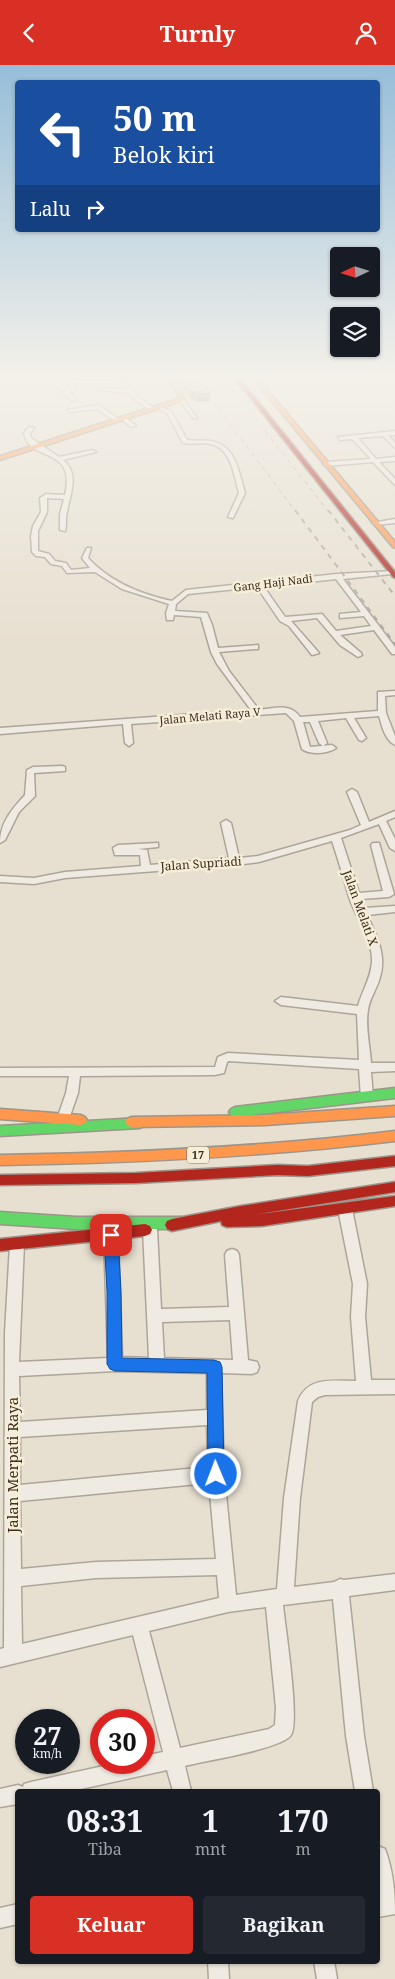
<!DOCTYPE html>
<html lang="id">
<head>
<meta charset="utf-8">
<style>
  :root { --surface:#171b24; --page:#242831; --text:#f1f3f6; --muted:#9ea1a6; --accent:#d93025 }
  body { margin:0; font-family:"Noto Serif",serif; background:var(--page); color:var(--text); height:100vh; display:flex; flex-direction:column; font-size:19px; white-space:nowrap }
  * { box-sizing:border-box; margin:0 }
  p { font-size:16px; color:var(--muted) }
  .icon { flex:none; width:28px; height:28px; fill:none; stroke:currentColor; stroke-width:2; stroke-linecap:round; stroke-linejoin:round }
  .map { position:relative; flex:1; overflow:hidden }
  .sheet { position:absolute; left:15px; top:1724px; width:365px; height:175px; display:flex; flex-direction:column; background:var(--surface); border-radius:5px; box-shadow:0 1px 4px #0004 }
  .sheet>* { flex:none }
  .guide { position:absolute; left:15px; top:15px; width:365px; height:152px; border-radius:5px; box-shadow:0 1px 4px #0004; background:#1a4fa0; color:#fff; overflow:hidden }
  .needle { width:32px; rotate:266deg }
  .tools { position:absolute; left:330px; top:182px; display:grid; gap:10px }
  .tools a { display:grid; place-items:center; width:50px; height:50px; border-radius:5px; background:var(--surface); box-shadow:0 1px 4px #0004; font-size:25px }
  .speed { position:absolute; left:15px; top:1644px; display:flex; gap:10px; font-size:25px; font-weight:700; text-align:center }
  .speed>* { display:grid; place-content:center; width:65px; height:65px; border-radius:50%; background:var(--surface); box-shadow:0 1px 4px #0004; line-height:1 }
  .speed small { font-size:12px; font-weight:400 }
  .speed .limit { border:8px solid #d22; background:#fff; color:#111 }
  .pin { position:absolute; display:grid; place-items:center; width:42px; height:42px; color:#fff; margin:-21px; border-radius:10px; box-shadow:0 2px 8px #0006 }
  .me { position:absolute; width:55px; margin:-28px; rotate:359deg; stroke-linejoin:round; filter:drop-shadow(0 0 4px #0008) }
  .turn { display:flex; align-items:center; gap:18px; height:105px; padding:0 15px; font-size:22px }
  .turn .icon { width:65px; height:65px; stroke-width:2.5 }
  .turn b { display:block; font-size:35px; line-height:42px }
  .then { display:flex; align-items:center; height:48px; padding:0 15px; background:#0003; gap:10px; font-size:19px }
  .eta { display:flex; justify-content:space-evenly; align-items:center; height:85px; text-align:center }
  .eta b { font-size:30px; font-weight:700; line-height:35px }
  .cta { display:flex; gap:10px; margin-top:auto; padding:10px 15px }
  .cta a { flex:1; height:58px; border-radius:5px; background:var(--accent); color:#fff; font-size:20px; font-weight:700; line-height:58px; text-align:center }
  .cta a+a { background:var(--page); color:var(--text) }
  header { display:flex; justify-content:space-between; align-items:center; height:65px; padding:0 15px; background:var(--accent); color:#fff; font-size:22px; font-weight:700 }
  .map>svg:first-child { display:block }
</style>
</head>
<body>
<header><svg class="icon" aria-label="back" viewBox="0 0 24 24"><path d="M15 5l-7 7 7 7"/></svg>Turnly<svg class="icon" aria-label="person" viewBox="0 0 24 24"><circle cx="12" cy="8" r="4"/><path d="M4 21q1-7 8-7t8 7"/></svg></header>
<div class="map">
<svg width="395" height="1914" viewBox="0 0 395 1914">
  <rect width="100%" height="100%" fill="#e7e0d1"/>
  <g fill="none" stroke-linecap="round" stroke-linejoin="round">
    <g stroke="#ada599" stroke-width="3">
      <g id="street">
        <path d="M66 310H70V314L74 315H104V310H108L109 315 127 316 137 331 155 344 150 345 133 333 130 328 100 325 103 323 128 325 123 318H75L74 326 69 328 77 335 72 336 62 327 70 324V318L66 315Z"/>
        <path d="M113 310H140L115 312Z"/>
        <path d="M179 334H183L197 353H193Z"/>
        <path d="M98 340 119 354V356H115L97 344 70 347 67 345Z"/>
        <path d="M158 341 171 346 187 375C195 376 203 375 211 376 236 380 239 408 245 428L233 453 228 452 239 428C234 411 232 384 211 379 202 377 192 380 183 378L167 348 158 343Z"/>
        <path d="M121 352H125L136 361 131 362 121 354Z"/>
        <path d="M29 362 34 363 30 368 31 373 59 392 93 385 96 387 63 395C80 408 70 429 67 447 65 453 67 460 65 466L60 465V449L64 434 47 433V447L38 466V486L49 489 55 496 66 498 71 505 90 503 82 493 87 483H91L88 493C110 517 140 529 172 536L186 525 337 509 394 506 395 508 392 509 343 514 395 582V589H392L374 565 340 570 361 588 362 590 358 592 340 580 317 553 291 556 319 588 312 590 289 561 280 556 257 522 188 529 176 539 175 546 207 548 212 560 218 583 258 580V584H255L219 587 229 606 259 645C274 643 291 638 300 652L378 646V627L395 626V630L385 631 386 648 395 671V680C385 675 382 661 379 651L354 653 366 673 362 676 359 675 346 653 318 656 327 678 323 681 319 678 310 657H303L310 682 332 680 336 683C327 689 310 690 302 684L294 656 286 648 131 659 133 678 129 681 125 678 123 659 0 669V663L251 645 217 599 211 587 201 552 174 550 173 555H167L166 548 169 539 122 524 95 507 67 508 62 501 51 499 45 492 36 491 32 487 31 471 33 461 41 447 40 433 46 429 65 430C77 380 29 398 24 368ZM336 514 361 547 340 549V553L364 551 371 561 336 566 322 549 285 552 264 522Z"/>
        <path d="M395 366V370H388L395 378V383L383 371 358 373 376 394 395 392V396L379 397 395 414V420L373 397 326 401 323 399 326 397 371 394 352 374 340 375 338 372Z"/>
        <path d="M395 454V458L375 460 372 458Z"/>
        <path d="M62 701 65 702V706L34 708 35 731 19 747 5 775 0 778C0 758 12 744 25 730L27 705 33 702Z"/>
        <path d="M352 724 357 727 369 757 395 746V752L386 756 395 774V786L390 783 379 759 341 773 359 828 383 826 371 780 373 778H379L394 829 389 832 361 834 364 843 395 841V847L367 850C376 869 387 890 380 912 377 924 370 932 368 945 365 961 370 981 371 998H395V1006L371 1007 373 1032 371 1035H363L361 1032 359 1004 229 996 227 997 224 1008 215 1010 80 1011 78 1028 69 1054 67 1057H59L57 1054 66 1028 69 1011H0V1003L215 1002 218 992 228 988 359 995 357 949 281 940 275 936 281 932 358 941C362 926 371 913 372 897 373 874 356 853 349 832 344 814 338 794 332 776L259 797 235 800 65 813 34 819 0 817V811L34 813 65 807 141 801 140 790H115L113 783 118 780 158 778V782L138 784 147 785 150 800 229 793 221 758 226 755 231 758 239 793 258 791 350 765 361 760 347 727Z"/>
        <path d="M345 1139 350 1140 352 1144 367 1219 365 1252 371 1315H395V1329L325 1330 318 1332 312 1337 300 1433 294 1522 334 1517 340 1514 344 1515 395 1509V1525L349 1531 364 1671 373 1726H355L346 1671 333 1534 283 1540C285 1561 300 1656 291 1670 282 1684 204 1696 185 1701L191 1726H173L167 1705 72 1726H18V1739L0 1742V1724L18 1720 23 1722 24 1719 31 1717 117 1698H144V1691L163 1687 133 1570 0 1602V1584L4 1583 5 1268 10 1179 12 1175 17 1173 22 1175 24 1179 19 1297 108 1293 104 1170 106 1166 111 1164 116 1166 118 1170 122 1292 149 1293 143 1164 145 1160 150 1158 155 1160 157 1164 161 1244 229 1242 225 1190 227 1186 232 1184 237 1186 239 1190 248 1295 257 1297 259 1302 257 1307 252 1309 221 1308 224 1409 236 1530 277 1524 284 1433 298 1336C308 1311 333 1316 356 1316L351 1252 353 1219 338 1144 340 1140ZM230 1255 233 1295 164 1293 162 1257ZM115 1306 207 1308V1345L20 1357 19 1311ZM207 1360 208 1402 20 1420V1372ZM209 1418 216 1494 96 1497 21 1504 20 1436ZM217 1510 219 1533 22 1579 21 1521 96 1513ZM266 1542 276 1643 275 1660 269 1664 180 1683 149 1566 228 1547Z"/>
        <path d="M378 1781 385 1784C393 1805 395 1827 395 1849L378 1852Z"/>
        <path d="M18 1839V1859L0 1863V1843Z"/>
        <path d="M208 1896H228L229 1914H209Z"/>
        <path d="M314 1896H334L337 1914H317Z"/>
      </g>
    </g>
    <g stroke="#9c958a" stroke-width="3">
      <g id="fast">
        <path d="M395 1023V1033L235 1052 231 1050 229 1047 231 1044 235 1042Z"/>
        <path d="M140 1053 144 1055 146 1058 144 1061 140 1063 0 1071V1061Z"/>
        <path d="M0 1147 76 1152H181L186 1154 188 1158 186 1162 181 1164H76L0 1159Z"/>
      </g>
    </g>
    <g stroke="#9c958a" stroke-width="3">
      <g id="slow">
        <path d="M165 310H170L185 335 0 395V391L180 333Z"/>
        <path d="M250 310H255L395 477V483L393 482Z"/>
        <path d="M395 1041V1051L265 1060 131 1062 127 1060 125 1057 127 1054 131 1052 265 1050Z"/>
        <path d="M0 1044 81 1050 85 1052 87 1055 85 1058 81 1060 0 1054Z"/>
        <path d="M395 1066V1076C264 1092 132 1098 0 1100V1090C132 1088 264 1082 395 1066Z"/>
      </g>
    </g>
    <g stroke="#9c958a" stroke-width="3">
      <g id="jam">
        <path d="M232 310H237L395 507V513L393 512Z"/>
        <path d="M395 1091V1101L308 1111 278 1110 136 1118 0 1120V1110L136 1108 278 1100 308 1101Z"/>
        <path d="M395 1117V1127L252 1150 395 1131V1141L262 1161 227 1162 222 1160 221 1156 172 1166 167 1164 165 1160 167 1156 172 1154 241 1141Z"/>
        <path d="M145 1159 150 1161 152 1165 150 1169 145 1171 0 1186V1174Z"/>
      </g>
    </g>
    <use href="#street" fill="#efebe3" fill-rule="evenodd"/>
    <use href="#fast" fill="#63d668" fill-rule="evenodd"/>
    <use href="#slow" fill="#ff974d" fill-rule="evenodd"/>
    <use href="#jam" fill="#b3261e" fill-rule="evenodd"/>
    <g stroke="#afaaa2" stroke-width="1" stroke-dasharray="4.5 4.5" stroke-linecap="butt">
      <path d="M206 310 208 315"/>
      <path d="M221 310 329 447"/>
      <path d="M203 323 296 447"/>
    </g>
    <g stroke="#afaaa2" stroke-width="2" stroke-dasharray="5.5 5.5" stroke-linecap="butt">
      <path d="M295 445 395 579"/>
      <path d="M328 445 395 531"/>
    </g>
  </g>
  <path fill="#afa499" d="M176 310H197L211 328 210 336 196 337 194 334 191 335 177 316Z"/>
  <g fill="#8e867d">
    <path d="M191 326H194V334L191 335Z"/>
    <path d="M211 328 210 336 196 337V329Z"/>
  </g>
  <path fill="#cbbfb2" stroke="#8e867d" d="M178 310H197L211 328 196 329 194 326H191Z"/>
  <linearGradient id="sky" x2="0" y2="1"><stop stop-color="#96bed9"/><stop offset="0.54" stop-color="#f4f1ea"/><stop offset="1" stop-color="#f4f1ea" stop-opacity="0"/></linearGradient>
  <rect width="395" height="578" fill="url(#sky)"/>
  <path fill="#1a73e8" stroke="#114b97" d="M111 1164 116 1166 118 1170 121 1227 122 1293 214 1295 220 1297 222 1302 224 1409 222 1414 216 1417 210 1414 208 1409 207 1308 115 1306 110 1304 107 1299V1227L104 1170 106 1166Z"/>
  <g text-anchor="middle" stroke-width="5" stroke-linejoin="round" paint-order="stroke">
    <g font-size="11" fill="#3d2e20" stroke="#f7eed8">
      <text transform="translate(273 518) rotate(-7)" y="4">Gang Haji Nadi</text>
      <text transform="translate(210 651) rotate(-5)" y="4">Jalan Melati Raya V</text>
    </g>
    <rect fill="#f7eed8" stroke="#756857" stroke-width="1" x="187" y="1081.5" width="22" height="17" rx="4"/>
    <g font-size="11" font-weight="bold" fill="#3d2e20">
      <text x="198" y="1094">17</text>
    </g>
    <g font-size="12" fill="#3d2e20" stroke="#f7eed8">
      <text transform="translate(201 799) rotate(-4)" y="4">Jalan Supriadi</text>
      <text transform="translate(360 843) rotate(70)" y="4">Jalan Melati X</text>
    </g>
    <g font-size="15" fill="#3d2e20" stroke="#f7eed8">
      <text transform="translate(13 1400) rotate(-90)" y="5">Jalan Merpati Raya</text>
    </g>
  </g>
</svg>
<div class="tools">
<a><svg class="needle" viewBox="-14 -14 28 28"><path d="M0-13l5 13h-10z" fill="#e53935"/><path d="M0 13l5-13h-10z" fill="#9ea1a6"/></svg></a>
<a><svg class="icon" aria-label="layers" viewBox="0 0 24 24"><path d="M12 4l9 5-9 5-9-5zM3 14l9 5 9-5"/></svg></a>
</div>
<div class="speed"><div>27<small>km/h</small></div><div class="limit">30</div></div>
<div class="pin" style="left:111px;top:1170px;background:#d93025"><svg class="icon" aria-label="arrive" viewBox="0 0 24 24"><path d="M6 21V4h12l-3 4 3 4H6"/></svg></div>
<svg class="me" style="left:216px;top:1409px" viewBox="-20 -20 40 40"><circle r="17" fill="#1a73e8" stroke="#fff" stroke-width="3"/><path d="M0-11L8 9 0 5-8 9z" fill="#fff"/></svg>
<div class="guide">
<div class="turn"><svg class="icon" aria-label="left" viewBox="0 0 24 24"><path d="M17 20v-9H6M10 6l-5 5 5 5"/></svg><div><b>50 m</b>Belok kiri</div></div>
<div class="then">Lalu<svg class="icon" aria-label="right" viewBox="0 0 24 24"><path d="M7 20v-9h11M14 6l5 5-5 5"/></svg></div>
</div>
<section class="sheet">
<div class="eta">
<div><b>08:31</b><p>Tiba</p></div>
<div><b>1</b><p>mnt</p></div>
<div><b>170</b><p>m</p></div>
</div>
<div class="cta"><a>Keluar</a><a>Bagikan</a></div>
</section>
</div>
</body>
</html>
